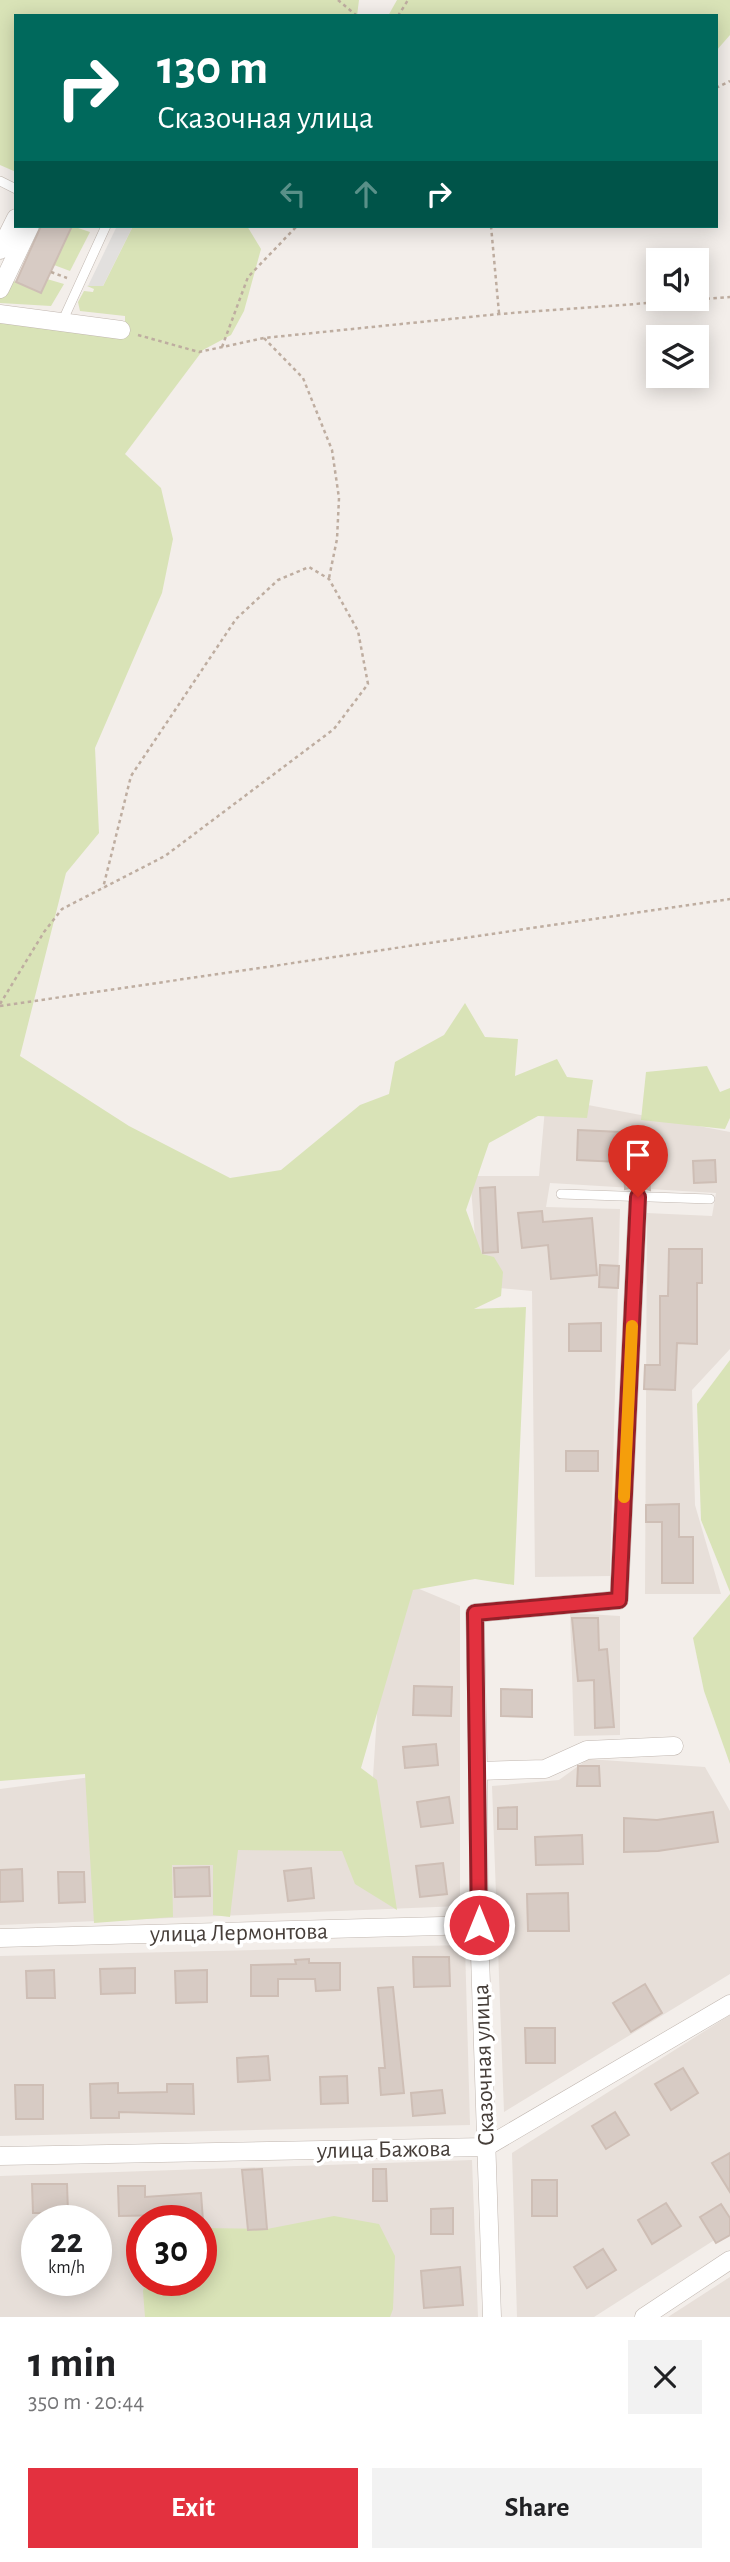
<!DOCTYPE html>
<html lang="en">
<head>
<meta charset="utf-8">
<style>
  :root { --surface:#fff; --page:#f2f2f2; --text:#202124; --muted:#757577; --accent:#e3313f }
  body { margin:0; font-family:"Alegreya Sans",sans-serif; background:var(--page); color:var(--text); height:100vh; display:flex; flex-direction:column; font-size:26px; white-space:nowrap }
  * { box-sizing:border-box; margin:0 }
  p { font-size:23px; color:var(--muted) }
  .icon { flex:none; width:38px; height:38px; fill:none; stroke:currentColor; stroke-width:2; stroke-linecap:round; stroke-linejoin:round }
  .map { position:relative; height:2317px; overflow:hidden }
  .sheet { display:flex; flex-direction:column; background:var(--surface); flex:1 }
  .sheet>* { flex:none }
  .banner { position:absolute; left:14px; top:14px; width:704px; height:214px; border-radius:0px; box-shadow:0 4px 18px #0003; background:#00695c; color:#fff; overflow:hidden }
  .fabs { position:absolute; left:646px; top:248px; display:grid; gap:14px }
  .fabs a { display:grid; place-items:center; width:63px; height:63px; border-radius:0px; background:var(--surface); box-shadow:0 4px 18px #0003; font-size:35px }
  .speed { position:absolute; left:21px; top:2205px; display:flex; gap:14px; font-size:35px; font-weight:700; text-align:center }
  .speed>* { display:grid; place-content:center; width:91px; height:91px; border-radius:50%; background:var(--surface); box-shadow:0 4px 18px #0003; line-height:1 }
  .speed small { font-size:18px; font-weight:400 }
  .speed .limit { border:10px solid #d22; background:#fff; color:#111 }
  .pin { position:absolute; display:grid; place-items:center; width:60px; height:60px; color:#fff; margin:-72px -30px; border-radius:50% 50% 50% 0; rotate:-45deg; box-shadow:0 0 7px #0007 }
  .pin .icon { rotate:45deg }
  .me { position:absolute; width:77px; margin:-38px; rotate:0deg; stroke-linejoin:round; filter:drop-shadow(0 0 5px #0008) }
  .turn { display:flex; align-items:center; gap:24px; height:147px; padding:0 28px; font-size:32px }
  .turn .icon { width:91px; height:91px; stroke-width:2.5 }
  .turn b { display:block; font-size:49px; line-height:60px }
  .lanes { display:flex; align-items:center; height:66px; padding:0 28px; background:#0003; justify-content:center; gap:35px; direction:ltr }
  .lanes .off { opacity:.35 }
  .round { display:grid; place-items:center; flex:none; width:74px; height:74px; border-radius:0px; background:var(--page) }
  .head { display:flex; align-items:center; justify-content:space-between; height:119px; padding:0 28px }
  h1 { font-size:42px; font-weight:700; line-height:52px }
  .primary-button { display:flex; gap:14px; margin-top:auto; padding:14px 28px }
  .primary-button a { flex:1; height:80px; border-radius:0px; background:var(--accent); color:#fff; font-size:28px; font-weight:700; line-height:80px; text-align:center }
  .primary-button a+a { background:var(--page); color:var(--text) }
  .map>svg:first-child { display:block }
</style>
</head>
<body>
<div class="map">
<svg width="730" height="2317" viewBox="0 0 730 2317">
  <rect width="100%" height="100%" fill="#f3eeea"/>
  <g fill="#e7dfd9" fill-rule="evenodd">
    <path d="M546 1097 730 1132V1349L692 1390 695 1505 721 1594H645L647 1213 712 1216 716 1193 550 1183 546 1207 620 1209 610 1576 535 1577 532 1291 479 1286 470 1176H539Z"/>
    <path d="M386 1575 460 1606V1906L0 1925V1789L91 1777 369 1839Z"/>
    <path d="M570 1613 620 1616V1735L574 1736Z"/>
    <path d="M588 1759 705 1767 730 1811V1974L504 2112 492 1786 559 1780Z"/>
    <path d="M465 1945 470 2125 0 2136V1956Z"/>
    <path d="M730 2015V2230L594 2317H517L512 2153Z"/>
    <path d="M472 2160 478 2317H374L201 2260V2221H142V2280H171L172 2317H0V2176ZM37 2221H96V2280H37Z"/>
    <path d="M730 2277V2317H668Z"/>
  </g>
  <g fill="#d9e3b7">
    <path d="M0 0H359L357 16H16V172L0 165Z"/>
    <path d="M397 0H730V35L716 51V16H388Z"/>
    <path d="M72 226 90 232 70 271 54 265Z"/>
    <path d="M133 226H247L261 249 244 311 231 335 203 350 125 454 161 488 173 539 162 593 95 748 99 833 66 873 20 1056 129 1126 230 1178 281 1170 360 1105 389 1094 395 1062 444 1035 465 1003 485 1037 518 1039 515 1076 557 1059 567 1077 593 1080 587 1118 538 1116 489 1143 466 1210 482 1254 494 1257 503 1272 501 1296 474 1309 526 1307 514 1585 475 1579 413 1590 361 1768 377 1780 397 1910 355 1884 342 1851 238 1850 230 1917 213 1915V1865H172L173 1917 94 1923 85 1774 0 1781V323L125 336V316L80 311 78 302 84 291 93 292 94 289 87 286 94 284 103 286Z"/>
    <path d="M47 279 64 284 51 306 0 303V289L12 280 40 293Z"/>
    <path d="M707 1066 720 1092 730 1088V1118L725 1129 641 1120 646 1072Z"/>
    <path d="M730 1360V1592L701 1520 697 1404Z"/>
    <path d="M730 1594V1764L704 1691 693 1638Z"/>
    <path d="M334 2216 379 2224 395 2256 393 2309 390 2317H145L143 2291 146 2280H201V2228L267 2229Z"/>
  </g>
  <path fill="#e2e0de" d="M117 226H133L103 286H88Z"/>
  <g fill="#d7cbc4" stroke="#cebeb5" stroke-width="2">
    <path d="M41 226H72L41 293 16 282Z"/>
    <path d="M578 1130 621 1132 619 1162 577 1160Z"/>
    <path d="M715 1160 716 1182 694 1183 693 1161Z"/>
    <path d="M649 1171 650 1190 638 1186 625 1189 624 1172Z"/>
    <path d="M495 1187 498 1252 483 1253 480 1188Z"/>
    <path d="M542 1211 543 1222 592 1218 597 1275 551 1279 548 1245 522 1248 518 1213Z"/>
    <path d="M669 1249H702V1283H697V1344L677 1343 675 1390 644 1389 645 1365H660V1296H668Z"/>
    <path d="M600 1265 619 1266 618 1288 599 1287Z"/>
    <path d="M601 1323V1351H569V1324Z"/>
    <rect x="566" y="1451" width="32" height="20"/>
    <path d="M679 1504V1537H693V1583H662V1522H646V1505Z"/>
    <path d="M572 1618H598L599 1650 607 1649 614 1727 595 1728 594 1680 578 1681Z"/>
    <path d="M414 1686 452 1687 451 1716 413 1715Z"/>
    <path d="M501 1689 532 1690V1717L501 1716Z"/>
    <path d="M436 1744 438 1765 405 1768 403 1747Z"/>
    <path d="M578 1766H599L600 1786H577Z"/>
    <path d="M449 1797 453 1823 421 1827 417 1802Z"/>
    <path d="M517 1807V1829H498V1808Z"/>
    <path d="M713 1812 718 1842 658 1851 624 1852V1818L657 1820Z"/>
    <path d="M582 1835 583 1864 536 1865 535 1837Z"/>
    <path d="M443 1863 447 1894 420 1897 416 1866Z"/>
    <path d="M209 1867 210 1896 175 1897 174 1868Z"/>
    <path d="M311 1868 314 1898 288 1901 284 1871Z"/>
    <path d="M22 1869 23 1901 0 1902V1870Z"/>
    <path d="M58 1872H84L85 1902 59 1903Z"/>
    <path d="M568 1893 569 1931H528L527 1894Z"/>
    <path d="M413 1957H449L450 1986 414 1987Z"/>
    <path d="M309 1959V1963H340V1990L316 1991 315 1979H278V1996H251V1965L296 1964 295 1960Z"/>
    <path d="M135 1968V1993L101 1994 100 1969Z"/>
    <path d="M54 1970 55 1998H27L26 1971Z"/>
    <path d="M207 1970V2002L176 2003 175 1971Z"/>
    <path d="M645 1984 662 2013 631 2032 613 2003Z"/>
    <path d="M393 1987 404 2093 381 2095 379 2068H385L378 1988Z"/>
    <path d="M525 2028H555V2063H526Z"/>
    <path d="M268 2056 270 2080 238 2082 237 2058Z"/>
    <path d="M683 2068 698 2093 671 2110 655 2084Z"/>
    <path d="M347 2076 348 2103 321 2104 320 2077Z"/>
    <path d="M118 2083V2093L167 2092V2084H193L194 2114 119 2112V2118H91L90 2084Z"/>
    <path d="M15 2085H43V2119H16Z"/>
    <path d="M442 2090 445 2113 413 2116 411 2093Z"/>
    <path d="M615 2112 629 2135 606 2149 592 2126Z"/>
    <path d="M730 2153V2192L712 2163Z"/>
    <path d="M262 2169 267 2229 248 2230 242 2170Z"/>
    <path d="M373 2169H386L387 2201H373Z"/>
    <rect x="532" y="2180" width="25" height="36"/>
    <path d="M32 2184H67L68 2213H33Z"/>
    <path d="M118 2186H145V2197L201 2193 203 2221H170V2215L119 2216Z"/>
    <path d="M666 2203 681 2226 652 2244 638 2220Z"/>
    <path d="M721 2204 730 2218V2235L716 2243 700 2217Z"/>
    <path d="M453 2208V2234H431V2209Z"/>
    <path d="M603 2249 616 2270 587 2288 574 2267Z"/>
    <path d="M460 2267 463 2305 424 2308 421 2271Z"/>
  </g>
  <g fill="none" stroke-linecap="round" stroke-linejoin="round">
    <g stroke="#c1b7b0" stroke-width="10">
      <g id="lane">
        <path d="M0 181 16 189"/>
        <path d="M63 320 106 226"/>
        <path d="M561 1194 710 1199"/>
      </g>
    </g>
    <g stroke="#c1b7b0" stroke-width="19">
      <g id="street">
        <path d="M0 250 16 218"/>
        <path d="M0 289 30 226"/>
        <path d="M0 314 121 330"/>
        <path d="M478 1771 475 1613 619 1600 638 1197"/>
        <path d="M0 1938 479 1925"/>
        <path d="M0 2156 486 2147 730 2004"/>
        <path d="M492 2317 479 1925 478 1771 545 1769 587 1750 674 1746"/>
        <path d="M644 2317 730 2260"/>
      </g>
    </g>
    <g stroke="#beada0" stroke-width="2.5" stroke-dasharray="3.5 3.5" stroke-linecap="butt">
      <path d="M338 0 357 16"/>
      <path d="M398 16 408 0"/>
      <path d="M716 88 730 81"/>
      <path d="M491 226 499 313"/>
      <path d="M51 272 67 278"/>
      <path d="M138 335 199 352 264 338 499 314 730 297"/>
      <path d="M264 338 303 378 332 450 339 498 337 539 329 578"/>
      <path d="M222 347 248 277 297 226"/>
      <path d="M0 1004 44 932 62 909 165 856 334 729 368 684 358 631 329 579 309 567 278 580 236 619 131 776 103 888"/>
      <path d="M0 1006 730 899"/>
    </g>
    <use href="#lane" stroke="#fff" stroke-width="9"/>
    <use href="#street" stroke="#fff" stroke-width="18"/>
  </g>
  <g fill="none" stroke-linecap="round" stroke-linejoin="round">
    <g stroke="#942029" stroke-width="18">
      <path id="route" d="M479 1925 475 1613 619 1600 638 1197"/>
    </g>
    <use href="#route" stroke="#e3313f" stroke-width="12"/>
    <path stroke="#f59e0b" stroke-width="12" d="M624 1497 632 1326"/>
  </g>
  <g text-anchor="middle" stroke-width="7" stroke-linejoin="round" paint-order="stroke">
    <g font-size="24" fill="#463e39" stroke="#fff">
      <text transform="translate(239 1932) rotate(-1)" y="8">улица Лермонтова</text>
      <text transform="translate(483 2065) rotate(-92)" y="8">Сказочная улица</text>
      <text transform="translate(384 2149) rotate(-1)" y="8">улица Бажова</text>
    </g>
  </g>
</svg>
<div class="fabs">
<a><svg class="icon" aria-label="sound" viewBox="0 0 24 24"><path d="M4 9h4l5-4v14l-5-4H4zM17 9q2 3 0 6"/></svg></a>
<a><svg class="icon" aria-label="layers" viewBox="0 0 24 24"><path d="M12 4l9 5-9 5-9-5zM3 14l9 5 9-5"/></svg></a>
</div>
<div class="speed"><div>22<small>km/h</small></div><div class="limit">30</div></div>
<div class="pin" style="left:638px;top:1197px;background:#d93025"><svg class="icon" aria-label="arrive" viewBox="0 0 24 24"><path d="M6 21V4h12l-3 4 3 4H6"/></svg></div>
<svg class="me" style="left:479px;top:1925px" viewBox="-20 -20 40 40"><circle r="17" fill="#e3313f" stroke="#fff" stroke-width="3"/><path d="M0-11L8 9 0 5-8 9z" fill="#fff"/></svg>
<div class="banner">
<div class="turn"><svg class="icon" aria-label="right" viewBox="0 0 24 24"><path d="M7 20v-9h11M14 6l5 5-5 5"/></svg><div><b>130 m</b>Сказочная улица</div></div>
<div class="lanes"><svg class="icon off" aria-label="left" viewBox="0 0 24 24"><path d="M17 20v-9H6M10 6l-5 5 5 5"/></svg><svg class="icon off" aria-label="ahead" viewBox="0 0 24 24"><path d="M12 20V5M6 11l6-6 6 6"/></svg><svg class="icon" aria-label="right" viewBox="0 0 24 24"><path d="M7 20v-9h11M14 6l5 5-5 5"/></svg></div>
</div>
</div>
<section class="sheet">
<div class="head"><div><h1>1 min</h1><p>350 m · 20:44</p></div><a class="round"><svg class="icon" aria-label="close" viewBox="0 0 24 24"><path d="M6 6l12 12M18 6L6 18"/></svg></a></div>
<div class="primary-button"><a>Exit</a><a>Share</a></div>
</section>
</body>
</html>
